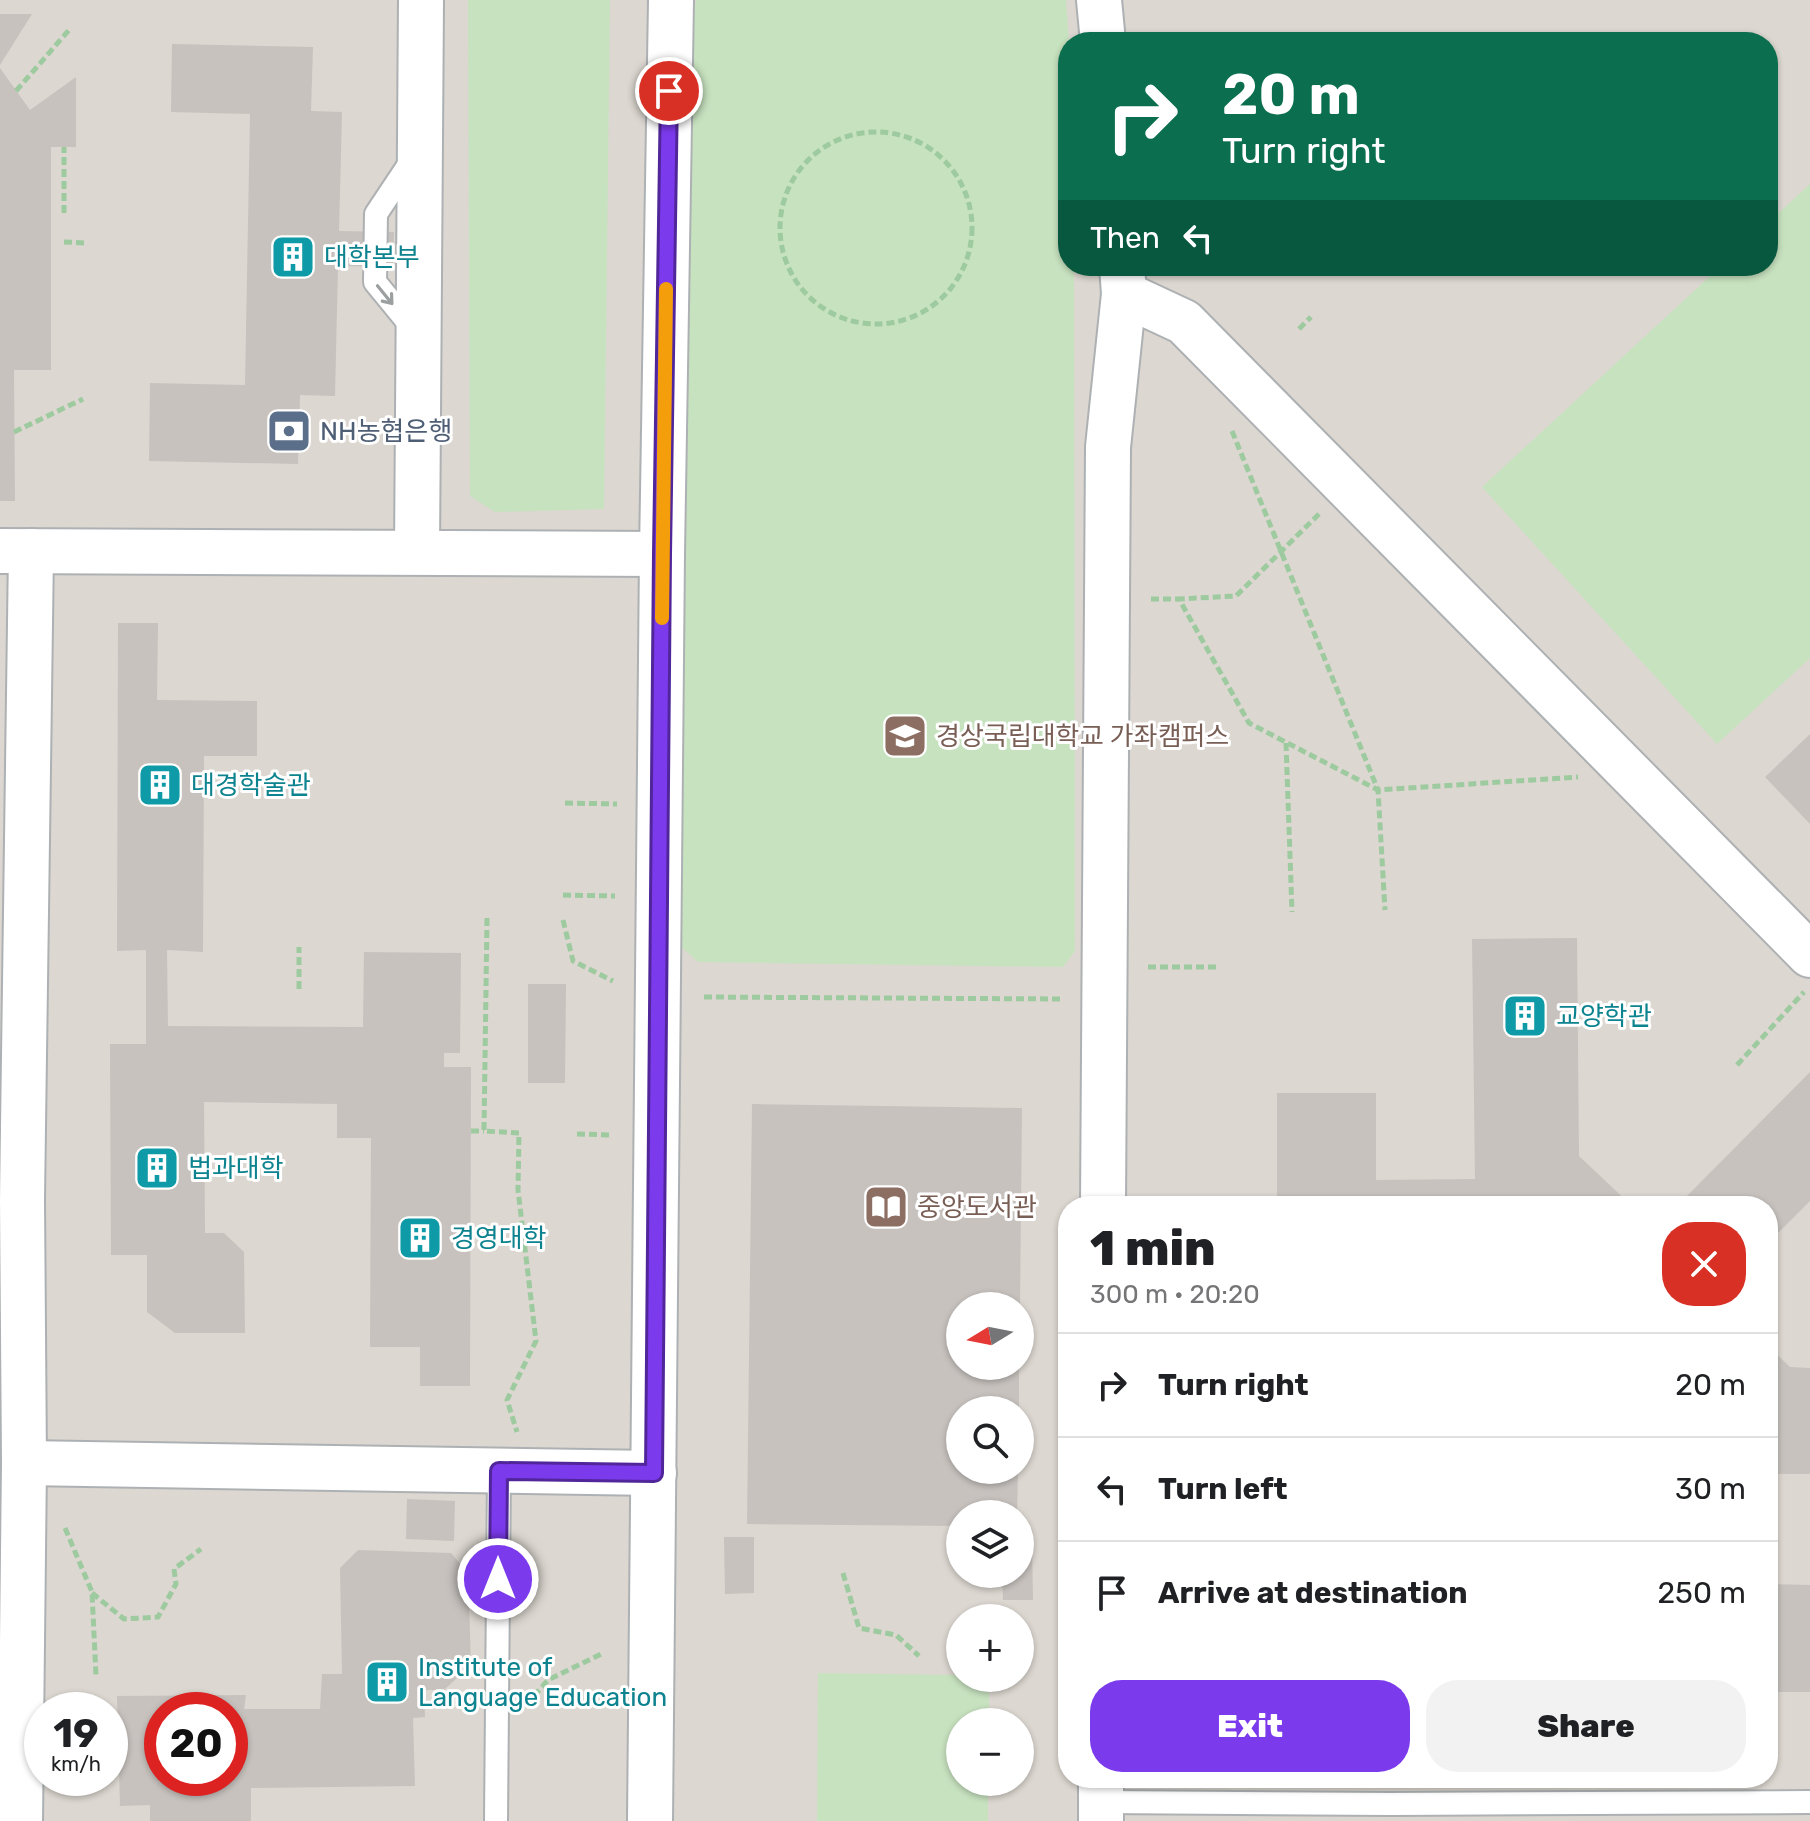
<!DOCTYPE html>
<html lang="en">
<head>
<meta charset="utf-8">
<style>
  :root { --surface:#fff; --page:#f2f2f2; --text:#202124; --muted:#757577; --line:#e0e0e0; --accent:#7c3aed }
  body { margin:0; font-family:Rubik,"Noto Sans KR",sans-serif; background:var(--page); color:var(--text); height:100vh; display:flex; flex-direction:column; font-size:30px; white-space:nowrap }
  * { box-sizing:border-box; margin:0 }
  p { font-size:26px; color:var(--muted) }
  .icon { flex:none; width:44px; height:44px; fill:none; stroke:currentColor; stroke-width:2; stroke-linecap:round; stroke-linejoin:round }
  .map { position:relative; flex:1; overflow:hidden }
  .side { position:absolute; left:1058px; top:1196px; width:720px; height:592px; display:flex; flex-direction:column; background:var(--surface); border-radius:32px; box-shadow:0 2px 6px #0004 }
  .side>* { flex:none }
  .banner { position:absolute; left:1058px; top:32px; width:720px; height:244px; border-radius:32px; box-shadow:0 2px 6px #0004; background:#0b6e4f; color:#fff; overflow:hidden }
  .needle { width:52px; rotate:260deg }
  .buttons { position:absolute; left:946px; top:1292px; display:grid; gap:16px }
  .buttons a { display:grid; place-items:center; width:88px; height:88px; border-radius:50%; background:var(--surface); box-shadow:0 2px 6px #0004; font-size:40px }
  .speed { position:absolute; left:24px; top:1692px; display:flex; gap:16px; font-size:40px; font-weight:700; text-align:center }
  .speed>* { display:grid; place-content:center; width:104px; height:104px; border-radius:50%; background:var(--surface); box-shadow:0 2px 6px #0004; line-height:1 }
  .speed small { font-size:20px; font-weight:400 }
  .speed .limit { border:12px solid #d22; background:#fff; color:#111 }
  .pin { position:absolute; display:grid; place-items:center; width:68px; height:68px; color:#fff; margin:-34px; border:4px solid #fff; border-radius:50%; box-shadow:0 2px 8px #0007 }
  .me { position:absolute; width:88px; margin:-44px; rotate:0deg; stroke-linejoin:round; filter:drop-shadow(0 0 6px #0008) }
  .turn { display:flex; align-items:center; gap:28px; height:168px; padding:0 32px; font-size:36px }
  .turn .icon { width:104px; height:104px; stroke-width:2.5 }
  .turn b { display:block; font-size:56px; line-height:68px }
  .then { display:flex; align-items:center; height:76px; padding:0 32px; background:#0003; gap:16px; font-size:30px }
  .round { display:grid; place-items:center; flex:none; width:84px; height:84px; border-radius:32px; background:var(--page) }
  .headline { display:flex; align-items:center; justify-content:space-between; height:136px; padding:0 32px }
  h1 { font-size:48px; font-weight:800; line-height:60px }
  .cta { display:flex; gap:16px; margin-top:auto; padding:16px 32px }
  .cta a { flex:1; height:92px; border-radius:32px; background:var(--accent); color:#fff; font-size:32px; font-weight:800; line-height:92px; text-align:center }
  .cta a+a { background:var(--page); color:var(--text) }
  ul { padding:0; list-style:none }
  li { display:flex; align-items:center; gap:24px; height:104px; padding:0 32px; border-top:2px solid var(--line) }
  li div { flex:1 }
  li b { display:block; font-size:30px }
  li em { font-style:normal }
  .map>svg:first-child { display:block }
</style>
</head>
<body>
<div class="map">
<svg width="1810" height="1821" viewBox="0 0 1810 1821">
  <rect width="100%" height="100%" fill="#ece7e2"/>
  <path fill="#dcd7d0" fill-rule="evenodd" d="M0 0H1810V1821H0ZM1068 42H1768V266H1068ZM1068 1206H1768V1778H1068ZM960 1306H1020V1366H960ZM960 1410H1020V1470H960ZM960 1514H1020V1574H960ZM960 1618H1020V1678H960ZM42 1710H110V1778H42ZM162 1710H230V1778H162ZM960 1722H1020V1782H960Z"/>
  <g fill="#c7e2bf">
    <path d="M468 0H610L604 509 495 512 470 496Z"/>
    <path d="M696 0H1066L1069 42 1068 266H1074L1075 951 1063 967 698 962 680 946 691 204V31Z"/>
    <path d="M1810 184V658L1717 744 1482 487 1721 266H1768V223Z"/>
    <path d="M818 1673 960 1675V1678H989V1722H960V1782H988V1821H817Z"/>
  </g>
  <g fill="#c7c2be" fill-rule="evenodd">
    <path d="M0 14H32L0 65Z"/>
    <path d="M172 44 313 47 311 111 342 112 339 231 394 232 393 267 338 266 335 396 300 395 298 464 149 461 150 383 245 385 250 114 171 112Z"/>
    <path d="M0 68 30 110 76 77V147H51V370H14L15 501H0Z"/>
    <path d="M118 623H158L157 700 257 701V756H204L203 952 167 950 168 1026 363 1027 364 952 461 953 460 1053H444V1067H471L470 1386H420V1347H370L371 1138H337V1104L204 1102 205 1233H224L244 1252 245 1333H175L147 1312V1255H111L110 1044H146V950L117 951Z"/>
    <path d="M1810 734V824L1765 777Z"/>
    <path d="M1577 938 1579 1156 1632 1206H1277V1093H1376V1180L1475 1179 1472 939Z"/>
    <path d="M528 984H566L565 1083H528Z"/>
    <path d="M1810 1072V1201L1768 1243V1206H1677Z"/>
    <path d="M752 1104 1022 1108 1020 1306H960V1366H1019V1410H960V1470H1018L1017 1514H960V1526L747 1524Z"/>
    <path d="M1768 1346 1790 1367 1810 1368V1474H1771V1493L1768 1492Z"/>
    <path d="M407 1499 455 1501 454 1541 406 1539Z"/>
    <path d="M724 1537H754V1593L725 1594Z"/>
    <path d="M1020 1543H1032L1033 1600H1003L1002 1574H1020Z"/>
    <path d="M358 1550 451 1553 468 1573 471 1665 444 1690H424L425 1717 413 1718 415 1786 251 1788V1821H150V1805L120 1806 117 1696 246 1695 244 1709H320L322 1674H342L340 1568ZM162 1710H230V1778H162Z"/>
    <path d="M1768 1584 1810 1585V1692H1768Z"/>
  </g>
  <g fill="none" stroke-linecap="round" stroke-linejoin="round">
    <g stroke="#adb1b3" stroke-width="26">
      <g id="lane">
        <path d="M414 157 376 214 375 282 416 332"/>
        <path d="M1101 1802 1391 1804 1810 1802"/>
        <path d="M496 1821 499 1471"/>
      </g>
    </g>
    <g stroke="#adb1b3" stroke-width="48">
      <g id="street">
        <path d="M1099 0 1103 42"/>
        <path d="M1124 294 1184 322 1810 955"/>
        <path d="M0 551 662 554"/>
        <path d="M417 551 421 0"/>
        <path d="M1103 1206 1108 447 1124 294 1122 266"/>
        <path d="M24 1463 654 1473"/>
        <path d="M20 1821 24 1463 22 1200 31 551"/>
        <path d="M650 1821 662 554 671 0"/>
        <path d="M1101 1821V1778"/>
      </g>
    </g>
    <g stroke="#9ecaa0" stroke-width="5" stroke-dasharray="8 4" stroke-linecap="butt">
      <path d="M16 91 69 30"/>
      <circle cx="876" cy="228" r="96"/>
      <path d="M64 213V147"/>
      <path d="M64 242 86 243"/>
      <path d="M1299 329 1311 317"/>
      <path d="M1232 431 1378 790 1385 910"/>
      <path d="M14 432 83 399"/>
      <path d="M1319 514 1236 596 1179 599 1249 723 1378 790 1578 777"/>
      <path d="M1151 599H1179"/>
      <path d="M1286 743 1292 912"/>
      <path d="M565 803 617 804"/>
      <path d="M563 895 615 896"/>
      <path d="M487 918 484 1131 519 1133 518 1190 536 1341 507 1400 517 1432"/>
      <path d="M563 920 573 961 613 981"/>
      <path d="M1148 967H1216"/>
      <path d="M299 989V947"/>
      <path d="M704 997 1063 999"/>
      <path d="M1737 1065 1804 992"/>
      <path d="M471 1131H484"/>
      <path d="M577 1134 611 1135"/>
      <path d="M65 1528 92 1592 96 1676"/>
      <path d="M843 1573 859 1628 896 1635 919 1656"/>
      <path d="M92 1593 124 1619 158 1617 176 1584 174 1569 201 1549"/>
      <path d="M526 1705 548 1680 603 1653"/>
    </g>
    <use href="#lane" stroke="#fff" stroke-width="22"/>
    <use href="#street" stroke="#fff" stroke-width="44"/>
  </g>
  <defs><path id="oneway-shaft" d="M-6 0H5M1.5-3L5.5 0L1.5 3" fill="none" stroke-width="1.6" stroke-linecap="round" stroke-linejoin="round" transform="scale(2)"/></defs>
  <use stroke="#9c9fa0" href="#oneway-shaft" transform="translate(385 295) rotate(51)"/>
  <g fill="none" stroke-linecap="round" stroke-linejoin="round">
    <g stroke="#51269a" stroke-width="20">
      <path id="route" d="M498 1579 499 1471 654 1473 662 554 669 91"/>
    </g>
    <use href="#route" stroke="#7c3aed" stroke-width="14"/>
    <path stroke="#f59e0b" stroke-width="14" d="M662 618 666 289"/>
  </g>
  <defs>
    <g id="building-square" transform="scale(2.3)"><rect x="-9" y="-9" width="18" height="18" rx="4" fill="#0f9aa8" stroke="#fff"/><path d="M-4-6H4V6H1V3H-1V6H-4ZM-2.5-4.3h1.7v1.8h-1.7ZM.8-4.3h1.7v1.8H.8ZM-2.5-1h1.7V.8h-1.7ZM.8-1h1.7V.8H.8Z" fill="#fff"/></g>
    <g id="bank-square" transform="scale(2.3)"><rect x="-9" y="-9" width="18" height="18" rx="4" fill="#5c6f8a" stroke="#fff"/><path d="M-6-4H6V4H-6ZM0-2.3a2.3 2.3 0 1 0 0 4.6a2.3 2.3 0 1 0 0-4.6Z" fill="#fff"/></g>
    <g id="university-square" transform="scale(2.3)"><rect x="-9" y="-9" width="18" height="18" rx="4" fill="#8d6e63" stroke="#fff"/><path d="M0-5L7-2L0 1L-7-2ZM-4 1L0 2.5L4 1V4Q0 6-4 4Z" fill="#fff"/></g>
    <g id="library-square" transform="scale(2.3)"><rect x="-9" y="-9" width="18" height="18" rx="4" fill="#8d6e63" stroke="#fff"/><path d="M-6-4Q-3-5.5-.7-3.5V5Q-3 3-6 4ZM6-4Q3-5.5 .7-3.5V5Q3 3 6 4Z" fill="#fff"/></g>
  </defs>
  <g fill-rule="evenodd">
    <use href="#building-square" x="293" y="257"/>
    <use href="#bank-square" x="289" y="431"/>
    <use href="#university-square" x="905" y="736"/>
    <use href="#building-square" x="160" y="785"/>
    <use href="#building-square" x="1525" y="1016"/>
    <use href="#building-square" x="157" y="1168"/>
    <use href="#library-square" x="886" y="1207"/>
    <use href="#building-square" x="420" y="1238"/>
    <use href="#building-square" x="387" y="1682"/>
  </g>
  <g text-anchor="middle" stroke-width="6" stroke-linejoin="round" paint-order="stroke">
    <g font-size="26" fill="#0d838f" stroke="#fff" text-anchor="start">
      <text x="324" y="266">대학본부</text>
      <text x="191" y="794">대경학술관</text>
      <text x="1556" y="1025">교양학관</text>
      <text x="188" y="1177">법과대학</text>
      <text x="451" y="1247">경영대학</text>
      <text x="418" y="1676">Institute of<tspan x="418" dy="30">Language Education</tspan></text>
    </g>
    <g font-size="26" fill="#4e5e75" stroke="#fff" text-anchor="start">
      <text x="320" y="440">NH농협은행</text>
    </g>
    <g font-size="26" fill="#785e54" stroke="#fff" text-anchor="start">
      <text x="936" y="745">경상국립대학교 가좌캠퍼스</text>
      <text x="917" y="1216">중앙도서관</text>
    </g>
  </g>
</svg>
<div class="buttons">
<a><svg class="needle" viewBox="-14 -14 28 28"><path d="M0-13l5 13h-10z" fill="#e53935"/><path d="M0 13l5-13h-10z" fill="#757577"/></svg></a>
<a><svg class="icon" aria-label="search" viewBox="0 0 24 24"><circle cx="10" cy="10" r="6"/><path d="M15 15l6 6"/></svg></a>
<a><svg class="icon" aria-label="layers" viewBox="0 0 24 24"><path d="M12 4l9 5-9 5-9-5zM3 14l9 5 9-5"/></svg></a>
<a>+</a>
<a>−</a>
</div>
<div class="speed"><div>19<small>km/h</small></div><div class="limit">20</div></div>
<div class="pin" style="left:669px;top:91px;background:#d93025"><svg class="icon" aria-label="arrive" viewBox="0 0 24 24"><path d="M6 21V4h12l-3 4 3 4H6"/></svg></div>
<svg class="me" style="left:498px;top:1579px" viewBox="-20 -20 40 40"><circle r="17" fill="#7c3aed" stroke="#fff" stroke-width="3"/><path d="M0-11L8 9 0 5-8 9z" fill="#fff"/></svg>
<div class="banner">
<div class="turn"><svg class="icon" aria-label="right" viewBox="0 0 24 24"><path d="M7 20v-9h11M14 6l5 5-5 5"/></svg><div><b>20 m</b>Turn right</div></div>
<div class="then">Then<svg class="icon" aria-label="left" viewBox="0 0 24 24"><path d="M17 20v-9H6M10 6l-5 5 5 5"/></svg></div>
</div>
<section class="side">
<div class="headline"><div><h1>1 min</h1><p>300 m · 20:20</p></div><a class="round" style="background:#d93025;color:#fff"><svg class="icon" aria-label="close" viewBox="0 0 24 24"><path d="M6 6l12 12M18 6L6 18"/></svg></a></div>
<ul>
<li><svg class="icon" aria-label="right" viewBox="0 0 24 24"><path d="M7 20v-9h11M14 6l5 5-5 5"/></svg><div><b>Turn right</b></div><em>20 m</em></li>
<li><svg class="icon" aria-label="left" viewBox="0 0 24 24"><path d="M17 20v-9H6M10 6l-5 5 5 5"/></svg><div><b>Turn left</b></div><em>30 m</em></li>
<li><svg class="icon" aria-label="arrive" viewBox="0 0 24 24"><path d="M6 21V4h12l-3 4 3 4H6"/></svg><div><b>Arrive at destination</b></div><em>250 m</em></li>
</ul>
<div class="cta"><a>Exit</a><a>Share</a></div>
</section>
</div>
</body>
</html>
